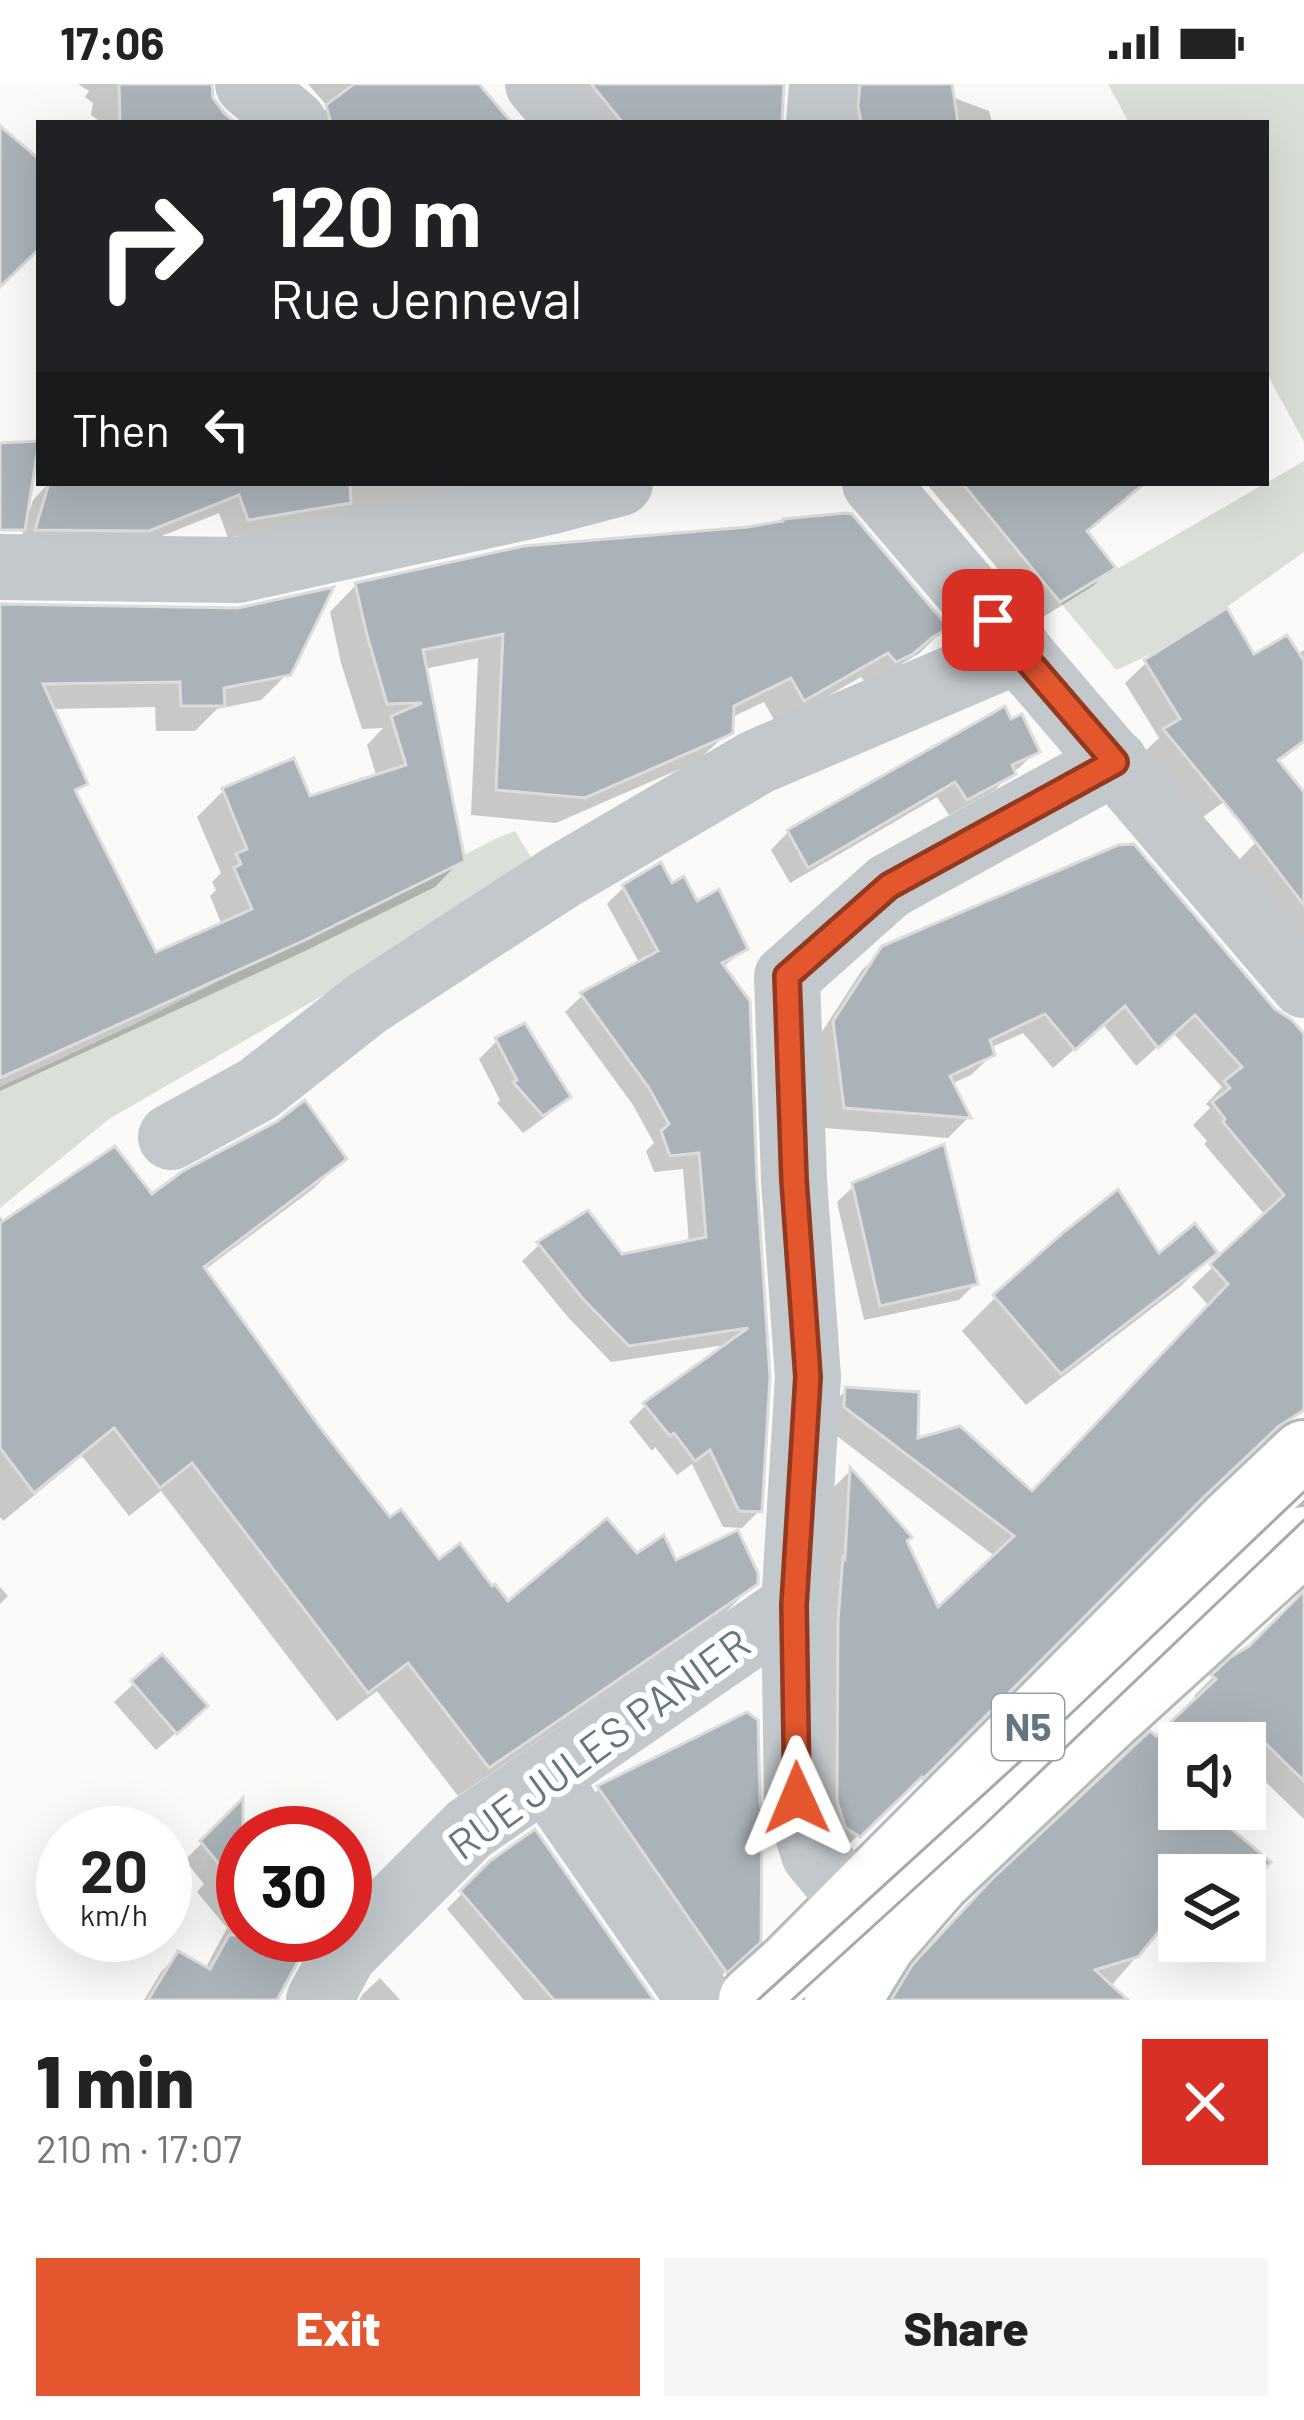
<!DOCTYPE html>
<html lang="en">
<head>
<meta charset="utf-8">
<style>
  :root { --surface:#fff; --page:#f6f6f6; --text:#222; --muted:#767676; --accent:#e4572e }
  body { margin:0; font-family:Barlow,sans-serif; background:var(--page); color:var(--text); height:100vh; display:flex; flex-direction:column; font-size:45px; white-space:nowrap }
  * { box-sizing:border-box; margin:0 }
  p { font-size:39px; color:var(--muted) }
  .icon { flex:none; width:66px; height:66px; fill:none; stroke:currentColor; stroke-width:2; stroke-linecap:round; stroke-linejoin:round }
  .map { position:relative; height:1916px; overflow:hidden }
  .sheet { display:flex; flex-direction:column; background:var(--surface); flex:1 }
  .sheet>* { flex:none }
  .banner { position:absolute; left:36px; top:36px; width:1233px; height:366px; border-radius:0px; box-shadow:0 12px 48px #0002; background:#202124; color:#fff; overflow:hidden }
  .controls { position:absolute; left:1158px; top:1638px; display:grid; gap:24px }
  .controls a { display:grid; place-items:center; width:108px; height:108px; border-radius:0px; background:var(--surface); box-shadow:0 12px 48px #0002; font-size:60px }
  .speed { position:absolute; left:36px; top:1722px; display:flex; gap:24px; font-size:60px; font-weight:700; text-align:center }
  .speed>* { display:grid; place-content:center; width:156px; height:156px; border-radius:50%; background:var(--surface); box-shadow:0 12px 48px #0002; line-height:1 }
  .speed small { font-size:30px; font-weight:400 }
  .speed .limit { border:18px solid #d22; background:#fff; color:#111 }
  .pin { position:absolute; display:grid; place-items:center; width:102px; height:102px; color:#fff; margin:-51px; border-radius:24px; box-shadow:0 6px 18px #0006 }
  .me { position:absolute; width:132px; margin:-66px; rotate:359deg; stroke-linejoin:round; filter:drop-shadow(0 0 9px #0008) }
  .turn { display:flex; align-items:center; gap:42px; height:252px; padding:0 36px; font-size:54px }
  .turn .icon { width:156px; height:156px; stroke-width:2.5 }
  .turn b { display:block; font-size:84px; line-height:102px }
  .then { display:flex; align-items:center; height:114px; padding:0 36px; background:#0003; gap:24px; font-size:45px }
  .round { display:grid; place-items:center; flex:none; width:126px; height:126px; border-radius:0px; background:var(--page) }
  .summary { display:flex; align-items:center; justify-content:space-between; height:204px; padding:0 36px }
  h1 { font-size:72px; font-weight:800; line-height:90px }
  .action { display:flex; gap:24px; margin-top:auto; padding:24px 36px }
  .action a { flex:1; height:138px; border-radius:0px; background:var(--accent); color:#fff; font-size:48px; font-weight:800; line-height:138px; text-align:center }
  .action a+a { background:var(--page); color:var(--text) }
  .status { display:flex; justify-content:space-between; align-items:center; height:84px; padding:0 60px; background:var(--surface); direction:ltr }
  .status svg { height:33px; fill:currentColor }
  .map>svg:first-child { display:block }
</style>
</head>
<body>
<div class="status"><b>17:06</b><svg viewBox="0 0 49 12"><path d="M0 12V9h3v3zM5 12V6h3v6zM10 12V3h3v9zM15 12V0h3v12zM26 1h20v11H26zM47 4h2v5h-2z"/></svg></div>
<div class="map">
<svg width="1304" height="1916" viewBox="0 0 1304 1916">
  <rect width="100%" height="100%" fill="#fafaf8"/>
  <g fill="#dadfd7">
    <path d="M1108 0H1304V358L1266 288V39H1129Z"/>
    <path d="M1304 377V468C1244 510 1184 558 1116 586L1060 518Z"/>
    <path d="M515 747 548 801 360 890 109 1035 0 1124V1003L135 940 497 754Z"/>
  </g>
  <g fill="#0003">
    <path d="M78 0H209L210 12 232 39H102L91 31 93 19 85 13 89 7Z"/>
    <path d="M308 0H474L508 39H312L328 23Z"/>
    <path d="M560 0H782L779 39H593Z"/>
    <path d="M845 0H917L989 27 992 39H841Z"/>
    <path d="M49 399H478L466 411 228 454 219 429 127 466 18 464 33 416Z"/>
    <path d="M926 399H1145L1084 448 1112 483 1093 502 1040 535Z"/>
    <path d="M356 501 945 544 920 569 903 579 884 596 869 602 861 593 777 641 764 618 730 634V647L696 678 556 739 471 731 478 574 424 585 461 776 435 803 301 869 0 1007V522L288 589 261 616 217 625 195 647H156L155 623 51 625 85 699 74 710 155 872 222 841 210 812 216 806 212 798 221 789 197 733 223 707 309 716 377 694 367 661 383 644 362 645 341 579 330 528Z"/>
    <path d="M1304 566V659L1199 736 1144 668 1159 654 1125 599 1146 579 1253 574 1297 571Z"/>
    <path d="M1036 667 1019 684 1011 688 995 706 949 731 937 713 790 799 771 766 788 748Z"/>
    <path d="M1304 732V861L1239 776 1256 758Z"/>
    <path d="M1127 760 1159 811 1273 928 1304 954V1323L1272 1353 1254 1363 837 1772 818 1739 830 1407 850 1387 908 1453 904 1456 937 1529 996 1473 825 1343 826 1327 846 1306 915 1358 1032 1411 1209 1222 1192 1203 1266 1132 1204 1060 1207 1057 1193 1041 1210 1024 1206 1020 1222 1003 1173 949 1136 982 1103 940 1053 984 1023 949 990 964 992 971 971 991 951 1000 968 1034 948 1054 825 1044 814 960 862 886 884 865Z"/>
    <path d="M624 803H671L696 821 745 864 722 884 747 918 759 1427 742 1444 723 1443 692 1380 677 1391 655 1363 652 1367 629 1338 645 1322 732 1260 611 1278 567 1232 522 1177 539 1161 588 1130 621 1174 689 1159 683 1085 654 1088 646 1067 654 1059 633 1021 565 928 582 912 640 880 607 820Z"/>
    <path d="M497 957 567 1013 548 1031 523 1049 497 1019 500 1016 479 975Z"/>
    <path d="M343 1075 313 1105 203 1187 390 1437 438 1479 507 1522 637 1473 755 1499 724 1530 458 1712 377 1607 337 1637 161 1407 129 1432 82 1372 3 1437 0 1433V1133L5 1139 152 1114Z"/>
    <path d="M854 1102 975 1200 959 1216 864 1236 837 1118Z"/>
    <path d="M1214 1168 1181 1202 1026 1321 962 1247 995 1214 1158 1174Z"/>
    <path d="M0 1503 8 1512 0 1520Z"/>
    <path d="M1304 1512V1735L1245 1678V1659H1179V1725H1204L1267 1778 1245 1803V1791H1179V1842L1170 1834 1111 1902 1125 1916H886L974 1818 1156 1656 1198 1616 1194 1612 1213 1593 1251 1564Z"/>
    <path d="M162 1574 185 1641 156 1666 114 1618Z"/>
    <path d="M747 1632 739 1876 707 1904 581 1723 599 1705Z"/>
    <path d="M227 1734 243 1751V1851H308L283 1897 279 1916H144L161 1888 178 1871 205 1885 227 1844 197 1808 204 1800 185 1776Z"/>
    <path d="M492 1779 651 1916H524L447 1825Z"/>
    <path d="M380 1894 400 1916H359L363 1910Z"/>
  </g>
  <g fill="#aab3b9" stroke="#dcdcda" stroke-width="3">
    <path d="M119 0H212L213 14 224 29 236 39H120Z"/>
    <path d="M354 0H479L512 39H331L326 21Z"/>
    <path d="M591 0H784L782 39H623Z"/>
    <path d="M860 0H952L958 39H861L858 22Z"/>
    <path d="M0 42 39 75V165L0 203Z"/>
    <path d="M39 357 25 446H0V359Z"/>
    <path d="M49 399H350L351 419 248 436 239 411 149 447 35 446Z"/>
    <path d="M962 399H1145L1087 447 1116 484 1060 518Z"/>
    <path d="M846 429 852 430 949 544 933 553 913 570 896 578 888 569 804 617 791 594 734 622 733 649 725 653 585 714 496 706 503 550 423 566 465 777 305 856 0 994V520L238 524 334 503 291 591 224 604 225 622H181L180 598 43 600 88 700 75 706 156 868 252 825 234 784 241 780 236 770 247 765 222 704 294 674 310 712 406 681 391 632 422 619 387 620 367 551 355 499 524 462 747 443 783 437V435Z"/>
    <path d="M1227 524 1254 570 1287 551 1304 577V657L1278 676 1304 708V821L1241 739 1163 645 1180 635 1144 576Z"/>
    <path d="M1005 622 1011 635 1022 630 1040 668 1012 681 1016 690 967 716 955 698 808 784 787 746Z"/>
    <path d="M1134 760 1275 925 1292 936 1304 950V1326L1278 1343 1205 1412 923 1695 922 1693 860 1753 845 1743 837 1717 838 1537 843 1473 845 1475 850 1383 912 1453 907 1457 938 1523 1014 1452 844 1323 845 1303 919 1308 918 1354 960 1342 1032 1407 1228 1200 1210 1180 1284 1111 1223 1038 1225 1035 1212 1018 1230 1004 1224 997 1242 983 1195 931 1158 964 1125 922 1075 966 1045 930 990 956 995 971 950 992 971 1034 844 1024 833 937 882 862 1118 761Z"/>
    <path d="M661 778 672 799 684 792 697 817 719 805 748 865 722 879 750 917 757 1097 770 1293 762 1428 739 1427 710 1366 695 1377 674 1349 670 1352 643 1319 748 1244 629 1262 583 1215 537 1158 588 1126 622 1170 706 1153 699 1069 670 1072 661 1047 669 1040 649 1004 580 909 658 867 622 801Z"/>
    <path d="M525 939 571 1013 543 1032 513 998 517 996 495 954Z"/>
    <path d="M305 1016 347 1075 204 1183 319 1342 390 1433 401 1425 439 1475 460 1459 492 1502 495 1500 508 1517 607 1434 637 1469 664 1451 676 1476 738 1446 758 1489V1500L489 1684 408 1579 368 1609 192 1379 160 1404 114 1344 34 1409 0 1364V1139L115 1062 152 1110 183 1087 276 1038Z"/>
    <path d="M944 1060 978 1200 880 1222 852 1099Z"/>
    <path d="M1118 1105 1159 1169 1195 1139 1218 1169 1061 1290 993 1211 1065 1147Z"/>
    <path d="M1304 1507V1697L1261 1655 1245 1672V1659H1179V1725H1208L1271 1778 1247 1805 1245 1791H1179V1823L1138 1873 1095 1886 1128 1916H891L912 1881 993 1794 1150 1647 1156 1652 1216 1595 1211 1591 1231 1573 1249 1562Z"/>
    <path d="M162 1570 208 1622 177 1650 131 1597Z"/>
    <path d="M747 1628 758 1636 760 1716 762 1730 761 1858 727 1889 597 1702Z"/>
    <path d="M243 1714V1809L200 1757Z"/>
    <path d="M535 1745 654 1916H554L460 1807 490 1777Z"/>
    <path d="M229 1851H312L277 1916H148L178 1867 210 1885Z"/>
  </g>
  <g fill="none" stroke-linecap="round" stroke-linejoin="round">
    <g stroke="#b5babe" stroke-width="72">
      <g id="major">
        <path d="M752 1916 791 1881 1231 1439 1304 1370"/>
        <path d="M838 1916 857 1900 882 1859 938 1795 1107 1635 1304 1456"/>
      </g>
    </g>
    <g stroke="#c3c8cc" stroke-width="66">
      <path d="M248 0 294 39"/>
      <path d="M538 0 571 39"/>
      <path d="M819 39 822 0"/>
      <path d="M875 399 1304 901"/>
      <path d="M0 483 238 486 548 418 620 399"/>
      <path d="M171 1053 258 1005 366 920 561 793 757 678 1019 566"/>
      <path d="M545 1693 700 1916"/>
      <path d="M882 1859 860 1825 814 1770 797 1715 794 1521 808 1293 794 1096 787 893 889 802 1115 678"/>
      <path d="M319 1916 344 1870 469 1745 794 1521"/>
    </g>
    <use href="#major" stroke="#fff" stroke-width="66"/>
    <g stroke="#a2aab0" stroke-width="3">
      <path d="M758 1916 1037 1662 1304 1408"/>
      <path d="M792 1916 981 1744 1304 1436"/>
    </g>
  </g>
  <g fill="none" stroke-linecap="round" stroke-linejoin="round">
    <g stroke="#94391e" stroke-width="30">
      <path id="route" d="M797 1714 794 1521 808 1293 794 1096 787 892 889 802 1115 678 993 536"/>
    </g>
    <use href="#route" stroke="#e4572e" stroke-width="21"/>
  </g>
  <g text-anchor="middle" stroke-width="12" stroke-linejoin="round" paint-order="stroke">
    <rect fill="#fff" stroke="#939fa8" stroke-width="3" x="992" y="1610" width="72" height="66" rx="9"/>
    <g font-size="39" font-weight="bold" fill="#657683">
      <text x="1028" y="1657">N5</text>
    </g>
    <g font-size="42" fill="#657683" stroke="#fff">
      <text transform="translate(599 1660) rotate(-36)" y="15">RUE JULES PANIER</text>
    </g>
  </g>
</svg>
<div class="controls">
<a><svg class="icon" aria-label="sound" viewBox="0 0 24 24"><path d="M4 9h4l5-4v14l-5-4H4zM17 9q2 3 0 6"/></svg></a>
<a><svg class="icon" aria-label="layers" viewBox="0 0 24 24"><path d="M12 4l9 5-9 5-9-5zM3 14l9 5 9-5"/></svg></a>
</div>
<div class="speed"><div>20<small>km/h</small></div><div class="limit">30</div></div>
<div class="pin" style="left:993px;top:536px;background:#d93025"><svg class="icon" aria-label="arrive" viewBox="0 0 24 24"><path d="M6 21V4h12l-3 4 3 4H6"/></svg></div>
<svg class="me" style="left:797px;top:1714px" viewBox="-20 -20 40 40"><path d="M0-17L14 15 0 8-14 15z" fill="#e4572e" stroke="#fff" stroke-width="4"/></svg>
<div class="banner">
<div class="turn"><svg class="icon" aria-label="right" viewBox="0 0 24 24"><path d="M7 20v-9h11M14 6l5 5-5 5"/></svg><div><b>120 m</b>Rue Jenneval</div></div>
<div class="then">Then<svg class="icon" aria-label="left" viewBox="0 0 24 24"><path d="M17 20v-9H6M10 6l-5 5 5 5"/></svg></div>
</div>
</div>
<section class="sheet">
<div class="summary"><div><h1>1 min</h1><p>210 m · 17:07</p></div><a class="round" style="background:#d93025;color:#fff"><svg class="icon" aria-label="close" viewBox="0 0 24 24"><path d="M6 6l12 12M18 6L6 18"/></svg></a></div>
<div class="action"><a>Exit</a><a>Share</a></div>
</section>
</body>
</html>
